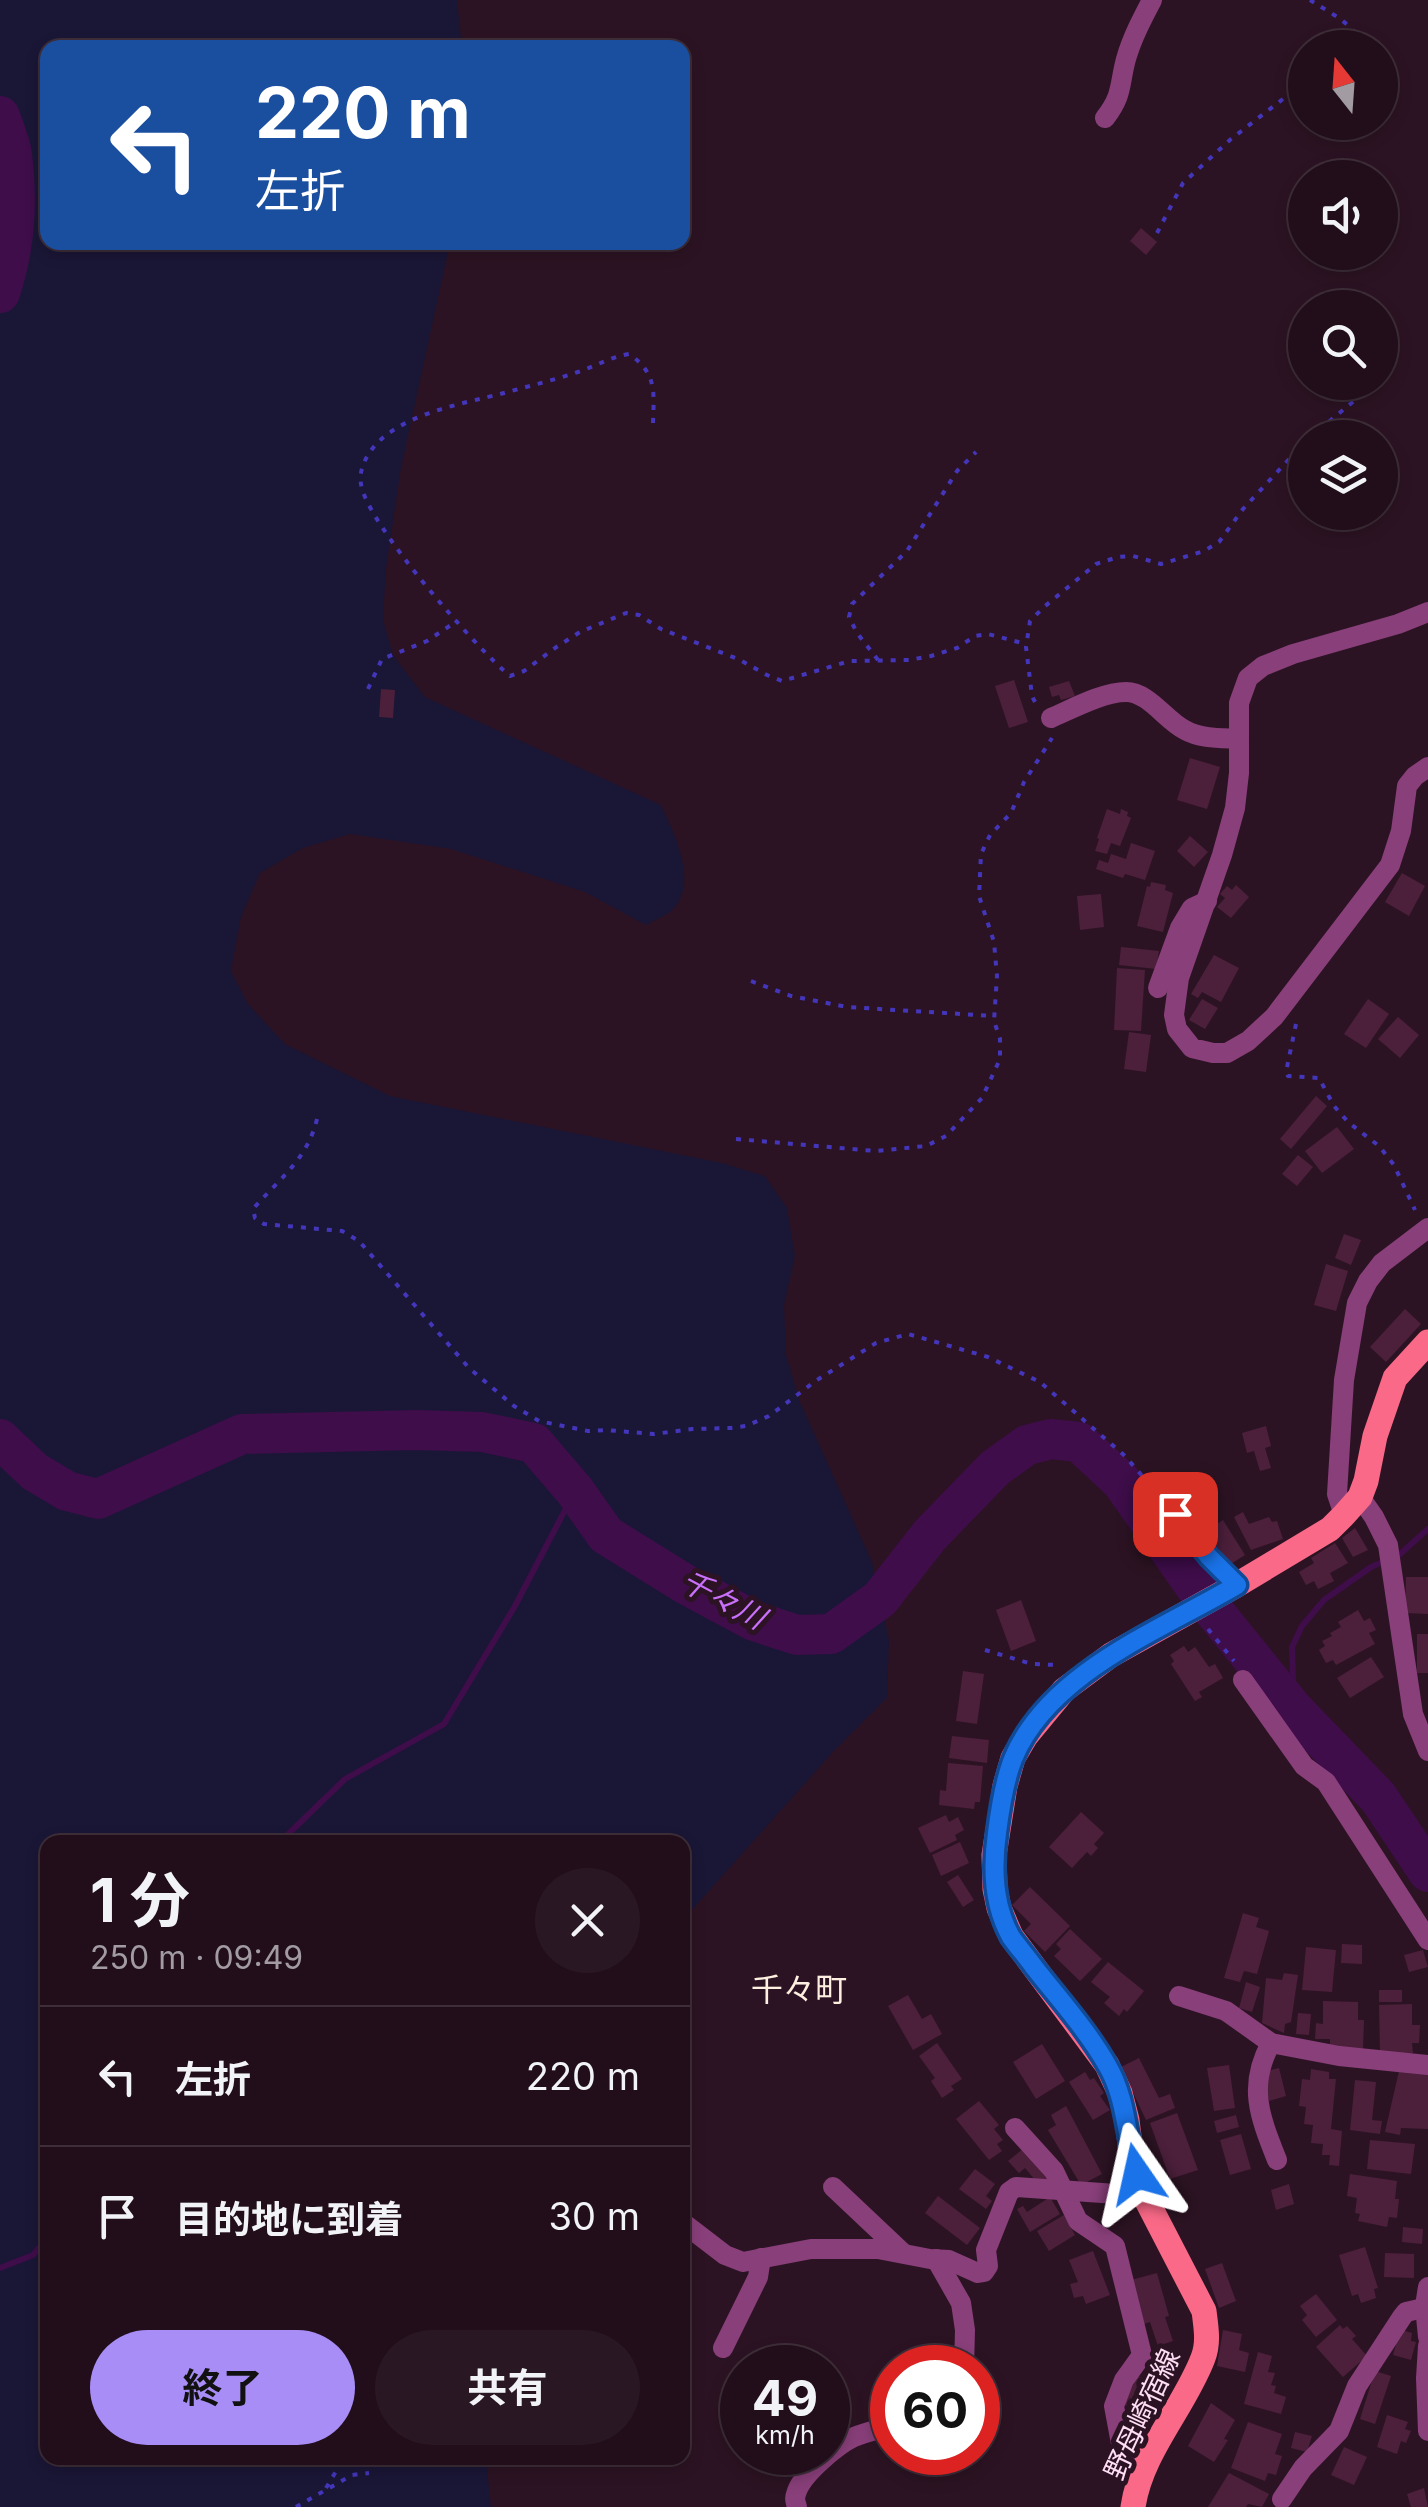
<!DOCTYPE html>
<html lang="ja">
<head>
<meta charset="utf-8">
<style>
  :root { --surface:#210e1a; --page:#291723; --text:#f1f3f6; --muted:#a29ca2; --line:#3e2e39; --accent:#a98df6 }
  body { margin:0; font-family:Inter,"Noto Sans JP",sans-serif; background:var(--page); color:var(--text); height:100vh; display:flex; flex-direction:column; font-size:38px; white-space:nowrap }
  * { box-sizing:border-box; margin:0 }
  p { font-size:32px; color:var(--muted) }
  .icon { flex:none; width:55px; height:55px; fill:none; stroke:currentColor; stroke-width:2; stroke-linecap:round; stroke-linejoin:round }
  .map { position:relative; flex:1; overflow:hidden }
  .panel { position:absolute; left:40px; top:1835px; width:650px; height:630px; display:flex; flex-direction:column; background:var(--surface); border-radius:20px; box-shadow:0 5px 15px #0003,0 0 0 2px var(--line) }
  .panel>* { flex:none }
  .banner { position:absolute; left:40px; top:40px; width:650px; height:210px; border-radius:20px; box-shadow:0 5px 15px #0003,0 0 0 2px var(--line); background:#1a4fa0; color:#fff; overflow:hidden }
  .needle { width:65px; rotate:343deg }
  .buttons { position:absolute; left:1288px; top:30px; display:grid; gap:20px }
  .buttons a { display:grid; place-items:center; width:110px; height:110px; border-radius:50%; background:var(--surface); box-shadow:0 5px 15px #0003,0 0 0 2px var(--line); font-size:50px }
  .speed { position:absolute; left:720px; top:2345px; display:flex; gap:20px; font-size:50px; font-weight:700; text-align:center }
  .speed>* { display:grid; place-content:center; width:130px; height:130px; border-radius:50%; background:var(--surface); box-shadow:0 5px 15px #0003,0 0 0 2px var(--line); line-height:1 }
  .speed small { font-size:25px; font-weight:400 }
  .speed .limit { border:15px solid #d22; background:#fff; color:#111 }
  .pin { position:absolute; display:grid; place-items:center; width:85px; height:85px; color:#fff; margin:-42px; border-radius:20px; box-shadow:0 5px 15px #0006 }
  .me { position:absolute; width:110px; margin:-55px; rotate:349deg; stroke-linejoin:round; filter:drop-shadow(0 0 8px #0008) }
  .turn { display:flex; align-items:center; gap:35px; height:210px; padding:0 50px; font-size:45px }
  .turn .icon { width:130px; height:130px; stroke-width:2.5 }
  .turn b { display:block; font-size:70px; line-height:85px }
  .round { display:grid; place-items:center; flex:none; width:105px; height:105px; border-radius:52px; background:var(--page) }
  .overview { display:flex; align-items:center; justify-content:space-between; height:170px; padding:0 50px }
  h1 { font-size:60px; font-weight:700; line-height:75px }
  .primary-button { display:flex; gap:20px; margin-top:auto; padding:20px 50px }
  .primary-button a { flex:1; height:115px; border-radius:60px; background:var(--accent); color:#111; font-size:40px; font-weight:700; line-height:115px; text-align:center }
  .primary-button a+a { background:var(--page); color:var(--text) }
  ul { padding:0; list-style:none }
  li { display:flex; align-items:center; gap:30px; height:140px; padding:0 50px; border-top:2px solid var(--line) }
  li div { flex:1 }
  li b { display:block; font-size:38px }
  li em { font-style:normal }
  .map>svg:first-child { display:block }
</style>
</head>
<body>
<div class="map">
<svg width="1428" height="2507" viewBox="0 0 1428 2507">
  <rect width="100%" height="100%" fill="#2c1323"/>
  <path fill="#1a1636" d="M0 0H457L462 47 48 48V242L450 243 401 468 386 568 383 620 393 655 425 697 661 805C674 833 699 882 673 909 667 916 654 920 646 925L585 892 451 849 350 834 303 848 260 873 241 917 231 971 248 1004 285 1044 390 1096 722 1163 765 1176 787 1208 795 1256 784 1305 786 1355 800 1402 872 1562 889 1640 887 1698 833 1752 683 1920 682 1842H48V2458H486L491 2507H0Z"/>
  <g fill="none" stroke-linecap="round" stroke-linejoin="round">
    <g stroke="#3e0d4a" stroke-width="6">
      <path d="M1294 1710 1292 1647 1302 1626 1324 1600 1371 1567 1399 1555 1428 1529"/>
      <path d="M280 1842 345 1779 444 1724 515 1606 575 1491"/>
      <path d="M48 2139 45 2148 48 2163"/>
      <path d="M0 2268 33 2255 48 2237"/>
    </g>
    <g stroke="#3e0d4a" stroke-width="40">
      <path d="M0 116C4 128 10 141 12 154 18 201 15 248 0 293"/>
      <path d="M0 1439 35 1472 67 1491 98 1499 242 1434 417 1430 482 1432 534 1443 575 1491 606 1535 685 1584 754 1621 797 1635 831 1634 880 1599 930 1535 995 1468 1027 1445 1051 1439 1079 1442 1121 1481 1204 1599 1294 1710 1378 1797 1428 1872"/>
    </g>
  </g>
  <g fill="#4c1f3b">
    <path d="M1141 228 1157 242 1146 255 1130 241Z"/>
    <path d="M1014 680 1028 722 1009 728 995 686Z"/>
    <path d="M1069 681 1075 696 1061 700 1059 695 1052 697 1049 687Z"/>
    <path d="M381 689 395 690 393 718 379 717Z"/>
    <path d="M1190 758 1220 767 1207 809 1177 800Z"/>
    <path d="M1107 809 1120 814 1121 809 1128 812 1127 816 1131 818 1120 846 1111 843 1107 854 1095 851 1099 839 1097 838Z"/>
    <path d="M1190 836 1208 852 1194 867 1177 851Z"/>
    <path d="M1131 843 1155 851 1145 880 1125 874 1123 878 1096 869 1099 860 1108 863 1111 854 1126 859Z"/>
    <path d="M1402 873 1425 886 1409 916 1385 902Z"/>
    <path d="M1151 882 1166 885 1165 890 1173 893 1163 932 1137 926 1147 886 1150 887Z"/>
    <path d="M1236 885 1249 897 1231 918 1217 907 1225 898 1220 894 1227 886 1232 890Z"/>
    <path d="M1101 894 1104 927 1080 930 1077 896Z"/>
    <path d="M1121 947 1159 951 1156 969 1119 965Z"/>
    <path d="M1214 955 1239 968 1221 1002 1202 992 1198 998 1191 994Z"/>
    <path d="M1117 968 1145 970 1141 1031 1114 1030Z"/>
    <path d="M1202 999 1218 1008 1205 1029 1189 1020Z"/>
    <path d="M1368 999 1389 1014 1366 1048 1344 1034Z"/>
    <path d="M1398 1017 1419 1035 1400 1058 1378 1039Z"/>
    <path d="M1129 1032 1151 1035 1146 1072 1124 1069Z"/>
    <path d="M1316 1096 1327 1106 1291 1149 1280 1139Z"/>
    <path d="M1337 1127 1354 1149 1322 1173 1305 1151Z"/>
    <path d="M1298 1155 1313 1167 1297 1186 1282 1174Z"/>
    <path d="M1344 1234 1361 1240 1351 1265 1335 1258Z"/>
    <path d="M1326 1264 1348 1271 1336 1311 1314 1305Z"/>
    <path d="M1405 1309 1421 1324 1386 1362 1370 1347Z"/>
    <path d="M1266 1426 1271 1446 1265 1448 1271 1468 1260 1471 1254 1451 1247 1453 1242 1433Z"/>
    <path d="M1243 1512 1249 1524 1269 1517 1272 1522 1277 1521 1283 1539 1251 1550 1234 1517Z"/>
    <path d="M1223 1520 1245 1555 1229 1565 1207 1531Z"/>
    <path d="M1355 1528 1368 1550 1353 1557 1342 1538Z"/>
    <path d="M1335 1543 1348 1563 1330 1573 1334 1581 1318 1589 1314 1581 1306 1585 1299 1572 1314 1563 1311 1558Z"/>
    <path d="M1406 1577H1428V1614L1405 1613Z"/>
    <path d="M1021 1600 1036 1641 1011 1651 996 1610Z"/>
    <path d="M1358 1610 1364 1621 1370 1618 1376 1630 1369 1633 1375 1644 1336 1665 1333 1660 1326 1663 1319 1650 1325 1646 1322 1641 1332 1636 1330 1633 1341 1627 1338 1622Z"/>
    <rect x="1417" y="1634" width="11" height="39"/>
    <path d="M1184 1646 1188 1652 1195 1647 1209 1667 1215 1664 1223 1678 1199 1692 1202 1697 1195 1701 1171 1664 1174 1661 1170 1655Z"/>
    <path d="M1371 1657 1384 1677 1350 1698 1337 1678Z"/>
    <path d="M963 1671 984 1674 977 1724 956 1721Z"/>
    <path d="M952 1736 989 1740 987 1763 949 1758Z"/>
    <path d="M948 1763 983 1766 980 1802H975L974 1809 939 1805 940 1790 946 1791Z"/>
    <path d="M1081 1812 1104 1833 1094 1844 1098 1848 1091 1856 1087 1852 1072 1868 1049 1847Z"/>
    <path d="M946 1815 949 1822 958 1817 964 1830 955 1835 957 1840 930 1853 918 1828Z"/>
    <path d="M960 1842 969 1863 941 1876 932 1855Z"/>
    <path d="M958 1875 974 1900 963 1907 947 1882Z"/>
    <path d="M1030 1887 1070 1926 1045 1952 1024 1931 1031 1924 1012 1905Z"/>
    <path d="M1243 1913 1259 1918 1256 1927 1269 1931 1257 1974 1244 1971 1240 1982 1224 1978Z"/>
    <path d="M1070 1929 1102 1959 1080 1981 1054 1956 1061 1949 1056 1944Z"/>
    <path d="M1342 1944 1362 1945V1964L1341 1963Z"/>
    <path d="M1306 1947 1336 1950 1332 1992 1302 1990Z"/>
    <path d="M1423 1950 1428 1967 1409 1972 1404 1955Z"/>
    <path d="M1108 1962 1144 1991 1127 2012 1124 2009 1119 2016 1104 2003 1110 1997 1091 1982Z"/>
    <path d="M1284 1973 1298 1975 1291 2022 1285 2024 1284 2033 1262 2023 1266 1978 1282 1980Z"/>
    <path d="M1246 1982 1260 1987 1252 2012 1239 2008Z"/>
    <rect x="1379" y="1990" width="23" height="12"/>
    <path d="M908 1995 922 2019 931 2014 942 2034 913 2050 888 2006Z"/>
    <path d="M1323 2001 1358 2002V2020H1364L1363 2049 1330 2047V2039H1315L1316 2023 1323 2024Z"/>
    <path d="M1412 2004V2025H1420L1419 2043H1412L1413 2053 1380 2054 1379 2005Z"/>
    <path d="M1298 2013 1311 2014 1309 2035 1296 2034Z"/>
    <path d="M937 2043 962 2079 951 2086 954 2090 942 2098 931 2081 935 2078 919 2056Z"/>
    <path d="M1042 2044 1065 2081 1036 2099 1013 2062Z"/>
    <path d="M1139 2058 1159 2098 1170 2094 1175 2108 1146 2120 1121 2067Z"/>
    <path d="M1229 2065 1235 2108 1214 2111 1207 2068Z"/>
    <path d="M1279 2068 1286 2096 1269 2101 1265 2089 1267 2071Z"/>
    <path d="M1311 2069 1329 2072V2079H1336L1331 2129 1342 2131 1339 2166 1329 2165 1330 2155H1322L1323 2144 1311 2143 1313 2125 1304 2124 1306 2107 1299 2106 1302 2079 1310 2080Z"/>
    <path d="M1399 2071 1428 2072V2129L1401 2128 1400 2135 1385 2132Z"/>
    <path d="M1085 2072 1090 2080 1094 2078 1104 2093 1100 2096 1110 2110 1093 2120 1069 2082Z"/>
    <path d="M1355 2080 1376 2082 1372 2120 1382 2121 1380 2134 1350 2130Z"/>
    <path d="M979 2101 999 2125 994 2129 1003 2140 997 2144 1002 2151 989 2160 956 2119Z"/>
    <path d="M1066 2106 1102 2174 1081 2185 1048 2130 1056 2125 1051 2115Z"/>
    <path d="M1177 2113 1198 2170 1170 2179 1150 2123Z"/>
    <path d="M1236 2115 1239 2127 1217 2133 1214 2121Z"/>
    <path d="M1241 2134 1251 2169 1230 2175 1220 2140Z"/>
    <path d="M1370 2140 1415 2144 1411 2174 1367 2169Z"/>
    <path d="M1024 2148 1050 2177 1040 2186 1025 2168 1019 2173 1008 2161Z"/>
    <path d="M975 2169 995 2184 986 2196 992 2201 986 2209 959 2189Z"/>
    <path d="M1350 2174 1397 2181 1395 2199H1399L1397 2218 1389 2217 1387 2227 1358 2221 1360 2214 1355 2213 1357 2198 1347 2196Z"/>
    <path d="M1289 2184 1294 2204 1276 2210 1271 2190Z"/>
    <path d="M938 2196 980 2228 967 2245 925 2213Z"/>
    <path d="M1050 2197 1060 2214 1030 2232 1017 2209 1023 2206 1027 2212Z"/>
    <path d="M1064 2215 1075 2235 1049 2251 1037 2231Z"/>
    <path d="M1403 2227 1423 2229 1422 2244 1402 2242Z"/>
    <path d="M1365 2247 1378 2288 1374 2289 1376 2298 1361 2303 1358 2294 1352 2296 1339 2255Z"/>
    <path d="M1093 2251 1110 2295 1086 2304 1083 2296 1074 2298 1070 2284 1078 2282 1069 2260Z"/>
    <path d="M1385 2253 1414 2254V2278L1384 2277Z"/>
    <path d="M1222 2263 1236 2301 1219 2308 1205 2269Z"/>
    <path d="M1157 2273 1169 2316 1165 2317 1173 2341 1158 2346 1150 2322 1144 2324 1131 2280Z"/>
    <path d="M1316 2294 1337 2320 1316 2337 1302 2320 1307 2315 1300 2306Z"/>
    <path d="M1340 2325 1343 2329 1347 2326 1356 2336 1352 2339 1367 2356 1343 2377 1316 2347Z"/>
    <path d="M1223 2330 1242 2334 1239 2350 1249 2353 1245 2372 1217 2366Z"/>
    <path d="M1402 2330 1412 2333 1411 2341 1416 2342 1411 2360 1393 2355 1398 2337 1401 2338Z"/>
    <path d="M1258 2352 1272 2356 1268 2372 1275 2373 1271 2385 1276 2386 1274 2393 1286 2397 1281 2414 1244 2404Z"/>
    <path d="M1375 2371 1391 2376 1375 2424 1360 2419Z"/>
    <path d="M1138 2376 1162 2389 1148 2416 1123 2404Z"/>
    <path d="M1211 2403 1235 2420 1224 2439 1228 2440 1214 2462 1188 2446Z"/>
    <path d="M1387 2415 1408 2422 1405 2429 1411 2431 1406 2443 1401 2441 1397 2454 1377 2447Z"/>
    <path d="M1248 2422 1282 2434 1275 2454 1282 2456 1276 2475 1268 2473 1265 2481 1231 2468Z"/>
    <path d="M1295 2432 1312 2436 1307 2452 1291 2448Z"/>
    <path d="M1344 2447 1367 2457 1354 2485 1331 2475Z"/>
    <path d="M1229 2473 1269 2494 1262 2507 1248 2504 1246 2507H1208Z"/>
    <path d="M1424 2488 1428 2507H1411L1407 2494Z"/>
  </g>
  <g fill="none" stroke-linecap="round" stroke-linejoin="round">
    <g stroke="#4436bb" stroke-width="4" stroke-dasharray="5 8" stroke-linecap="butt">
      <path d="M1310 0C1327 11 1348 21 1359 38L1353 48"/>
      <path d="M1157 233 1183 183 1231 139 1305 82"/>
      <path d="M653 423C654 392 657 373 629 354 610 357 596 366 578 372 554 380 529 386 504 393 462 404 392 415 368 455 363 463 359 474 361 484 366 523 477 649 510 676L524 671 555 648 580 632 626 613 639 615 661 629 738 659 767 675 782 681 850 661 909 660 931 656 957 648 975 636 988 634 1026 644"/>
      <path d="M1309 438 1377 382"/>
      <path d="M878 660 857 633 849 617 852 604 907 551 957 471 976 452"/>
      <path d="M368 689 382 659 427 641 457 621"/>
      <path d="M1035 702 1032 696 1026 647 1030 621 1044 607 1096 564 1118 557 1133 556 1161 564 1204 551 1219 542 1243 509 1305 442"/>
      <path d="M751 981 791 996 847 1007 994 1016"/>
      <path d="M1296 1024 1286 1072 1288 1076 1319 1078 1334 1106 1348 1122 1379 1146 1394 1165 1415 1210"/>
      <path d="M317 1119C307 1160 280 1178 253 1209L255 1218 264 1224 342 1231 359 1241 469 1368 514 1406 539 1421 588 1431 606 1430 654 1434 692 1429 731 1428 746 1426 769 1416 817 1380 876 1343 908 1334 988 1357 1040 1382 1125 1456 1162 1499"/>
      <path d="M736 1139 875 1151 926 1146 946 1136 982 1098 1000 1059V1039L994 1021 997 976 994 942 979 896 981 854 990 835 1011 813 1024 782 1052 738"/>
      <path d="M1208 1629 1234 1661"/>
      <path d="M985 1650 1032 1664 1057 1665"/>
      <path d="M326 2488 344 2458"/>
      <path d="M296 2507 352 2475 369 2473"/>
    </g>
    <g stroke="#893f7a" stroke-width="20">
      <path d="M1105 118C1123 95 1119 85 1126 59 1132 38 1142 19 1152 0"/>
      <path d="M1428 612 1398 624 1293 654 1263 666 1248 678 1239 703V773L1235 808 1222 855 1179 978 1176 1000 1174 1015 1177 1029 1192 1048 1213 1053H1227L1248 1041 1274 1017 1390 865 1401 831 1407 786 1415 776 1428 767"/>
      <path d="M1051 718C1072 709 1103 692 1126 692 1149 692 1166 721 1185 730 1201 739 1221 738 1239 739"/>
      <path d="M1158 988 1180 928 1192 908 1207 901"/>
      <path d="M1360 1497 1374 1517 1388 1545 1413 1714 1428 1751"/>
      <path d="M1175 1514 1209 1557 1237 1585"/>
      <path d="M1344 1515 1337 1494 1344 1380 1357 1303 1368 1281 1382 1263 1428 1228"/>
      <path d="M1243 1680 1304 1766 1326 1782 1428 1940"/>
      <path d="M1179 1996 1226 2011 1271 2043 1339 2056 1428 2065"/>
      <path d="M1271 2043C1247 2086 1260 2117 1277 2160"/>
      <path d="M1015 2128 1054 2171 1078 2221 1115 2246 1142 2355 1124 2380 1114 2406 1122 2449 1147 2464"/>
      <path d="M833 2187 903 2253"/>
      <path d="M682 2222 725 2255 743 2262 811 2249H878L930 2259 949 2260 978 2273 984 2272 988 2266 986 2250 1009 2192 1016 2187 1145 2196"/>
      <path d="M936 2259 961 2303 965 2330 964 2368"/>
      <path d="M1428 2287 1425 2306 1428 2337"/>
      <path d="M1428 2346 1426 2378 1428 2431"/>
      <path d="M723 2348 758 2277 761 2258"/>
      <path d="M1282 2499 1303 2468 1339 2431 1357 2386 1402 2317 1406 2312 1428 2307"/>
      <path d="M797 2507C795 2500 794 2499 797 2491 803 2474 837 2445 854 2437 866 2432 880 2429 892 2425"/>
    </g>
    <path stroke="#fa6987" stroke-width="25" d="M1133 2507C1141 2452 1184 2408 1203 2358 1209 2343 1206 2327 1204 2311L1146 2199 1131 2152 1127 2120 1120 2093 1107 2065 1011 1936 999 1908 995 1889 994 1855 1005 1786 1013 1758 1026 1736 1064 1690 1111 1655 1235 1586 1330 1529 1344 1515 1360 1497 1366 1481 1375 1436 1395 1378 1428 1342"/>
  </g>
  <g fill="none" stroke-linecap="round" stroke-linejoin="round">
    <g stroke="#114b97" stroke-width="25">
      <path id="route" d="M1137 2174C1126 2137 1127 2099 1107 2065 1087 2030 1059 1999 1034 1967 1027 1957 1018 1947 1011 1937 993 1905 992 1868 997 1833 1000 1809 1004 1782 1013 1759 1049 1672 1161 1630 1237 1585L1209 1557 1175 1514"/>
    </g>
    <use href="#route" stroke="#1a73e8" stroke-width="18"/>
  </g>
  <g text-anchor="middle" stroke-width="10" stroke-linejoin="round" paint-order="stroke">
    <g font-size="28" fill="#fedef5" stroke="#2c1323">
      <text transform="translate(1142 2414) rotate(-65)" y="10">野母崎宿線</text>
    </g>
    <g font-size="30" font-style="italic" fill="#c870fa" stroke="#2c1323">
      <text transform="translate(723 1600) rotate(28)" y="10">千々川</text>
    </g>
    <g font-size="32" fill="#fef0e0" stroke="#2c1323">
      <text x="799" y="2001">千々町</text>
    </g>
  </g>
</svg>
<div class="buttons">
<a><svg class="needle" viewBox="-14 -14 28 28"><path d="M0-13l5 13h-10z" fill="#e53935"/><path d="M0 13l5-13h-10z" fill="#a29ca2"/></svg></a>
<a><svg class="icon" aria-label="sound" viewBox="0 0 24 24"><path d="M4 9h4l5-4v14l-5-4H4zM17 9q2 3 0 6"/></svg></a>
<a><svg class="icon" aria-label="search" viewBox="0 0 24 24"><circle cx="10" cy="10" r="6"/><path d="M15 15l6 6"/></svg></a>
<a><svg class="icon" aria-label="layers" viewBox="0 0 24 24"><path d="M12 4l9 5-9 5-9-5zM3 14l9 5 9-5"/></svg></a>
</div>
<div class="speed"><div>49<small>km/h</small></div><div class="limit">60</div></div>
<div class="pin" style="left:1175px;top:1514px;background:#d93025"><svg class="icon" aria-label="arrive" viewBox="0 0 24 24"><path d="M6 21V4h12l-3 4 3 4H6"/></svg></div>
<svg class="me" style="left:1137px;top:2174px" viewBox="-20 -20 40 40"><path d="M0-17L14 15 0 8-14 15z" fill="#1a73e8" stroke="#fff" stroke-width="4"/></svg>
<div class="banner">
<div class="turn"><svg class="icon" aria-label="left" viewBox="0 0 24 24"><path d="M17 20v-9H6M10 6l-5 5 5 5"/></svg><div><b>220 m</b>左折</div></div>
</div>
<section class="panel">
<div class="overview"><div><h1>1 分</h1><p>250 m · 09:49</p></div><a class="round"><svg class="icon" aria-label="close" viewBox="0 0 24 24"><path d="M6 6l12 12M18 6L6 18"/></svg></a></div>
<ul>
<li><svg class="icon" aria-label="left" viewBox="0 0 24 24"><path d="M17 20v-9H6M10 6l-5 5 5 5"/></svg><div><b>左折</b></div><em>220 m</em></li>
<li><svg class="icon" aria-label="arrive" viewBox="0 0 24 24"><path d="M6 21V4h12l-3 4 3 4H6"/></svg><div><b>目的地に到着</b></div><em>30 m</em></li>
</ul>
<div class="primary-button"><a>終了</a><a>共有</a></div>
</section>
</div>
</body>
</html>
